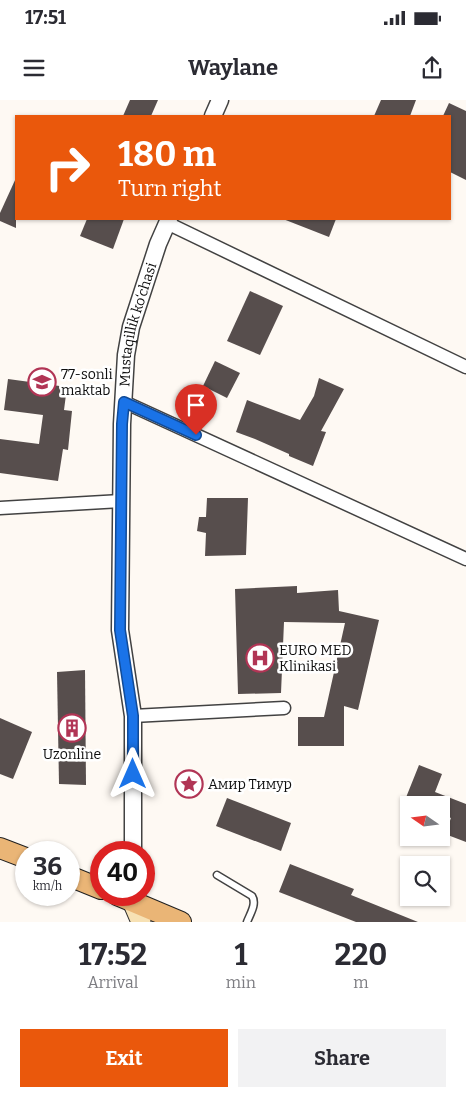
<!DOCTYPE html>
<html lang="en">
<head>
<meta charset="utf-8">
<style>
  :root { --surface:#fff; --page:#f2f2f3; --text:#2b2b33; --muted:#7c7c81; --accent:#ea580c }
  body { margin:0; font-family:Bitter,serif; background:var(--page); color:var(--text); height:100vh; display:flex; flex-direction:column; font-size:19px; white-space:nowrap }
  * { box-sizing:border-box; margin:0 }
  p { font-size:16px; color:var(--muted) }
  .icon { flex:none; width:28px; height:28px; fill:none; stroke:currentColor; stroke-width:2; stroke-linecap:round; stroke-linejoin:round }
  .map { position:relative; height:822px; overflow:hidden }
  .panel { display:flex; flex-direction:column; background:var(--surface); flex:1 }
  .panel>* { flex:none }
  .top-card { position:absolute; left:15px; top:15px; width:436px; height:105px; border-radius:0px; box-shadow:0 1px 4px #0004; background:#ea580c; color:#fff; overflow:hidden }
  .needle { width:32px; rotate:284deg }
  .tools { position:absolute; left:400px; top:696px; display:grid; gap:10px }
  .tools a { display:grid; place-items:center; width:50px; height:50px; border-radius:0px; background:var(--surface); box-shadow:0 1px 4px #0004; font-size:25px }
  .speed { position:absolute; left:15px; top:741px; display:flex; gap:10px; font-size:25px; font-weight:700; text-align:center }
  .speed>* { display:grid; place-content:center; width:65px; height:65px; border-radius:50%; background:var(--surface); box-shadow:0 1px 4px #0004; line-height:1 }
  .speed small { font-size:12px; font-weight:400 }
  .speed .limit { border:8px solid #d22; background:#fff; color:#111 }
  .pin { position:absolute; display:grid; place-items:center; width:42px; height:42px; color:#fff; margin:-51px -21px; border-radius:50% 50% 50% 0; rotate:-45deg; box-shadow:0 0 5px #0007 }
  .pin .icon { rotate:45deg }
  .me { position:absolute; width:55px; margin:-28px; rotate:0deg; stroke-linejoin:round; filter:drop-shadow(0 0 4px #0008) }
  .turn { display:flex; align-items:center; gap:18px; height:105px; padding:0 20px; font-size:22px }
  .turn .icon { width:65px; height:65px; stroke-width:2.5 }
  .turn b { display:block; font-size:35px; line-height:42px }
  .eta { display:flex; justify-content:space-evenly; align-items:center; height:85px; text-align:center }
  .eta b { font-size:30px; font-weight:700; line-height:35px }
  .primary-button { display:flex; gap:10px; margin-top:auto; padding:10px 20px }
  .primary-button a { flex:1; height:58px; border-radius:0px; background:var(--accent); color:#fff; font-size:20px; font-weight:700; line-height:58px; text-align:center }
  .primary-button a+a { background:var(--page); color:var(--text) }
  .status { display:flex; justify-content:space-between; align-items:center; height:35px; padding:0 25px; background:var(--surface); direction:ltr }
  .status svg { height:14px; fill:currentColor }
  header { display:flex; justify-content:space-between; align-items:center; height:65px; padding:0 20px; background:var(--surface); font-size:22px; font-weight:700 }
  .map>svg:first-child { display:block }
</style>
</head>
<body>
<div class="status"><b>17:51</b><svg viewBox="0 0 49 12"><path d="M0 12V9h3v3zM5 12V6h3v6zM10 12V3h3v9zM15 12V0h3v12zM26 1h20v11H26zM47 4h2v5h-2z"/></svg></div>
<header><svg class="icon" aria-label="menu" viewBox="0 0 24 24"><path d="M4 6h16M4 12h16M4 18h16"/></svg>Waylane<svg class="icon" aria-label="share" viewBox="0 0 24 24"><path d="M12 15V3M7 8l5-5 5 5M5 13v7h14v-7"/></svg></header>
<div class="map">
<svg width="466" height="822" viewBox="0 0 466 822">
  <rect width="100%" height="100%" fill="#fef9f3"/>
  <g fill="#574e4d">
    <path d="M130 0H158L151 16H123Z"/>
    <path d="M381 0H416L410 16H374Z"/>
    <path d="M449 3 466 11V80L450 72V16H443Z"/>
    <path d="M16 78V128L0 121V113Z"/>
    <path d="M87 119H124L113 149 80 136Z"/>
    <path d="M283 119H336L329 137Z"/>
    <path d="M250 191 283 206 260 255 227 241Z"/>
    <path d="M215 261 240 273 227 298 203 286Z"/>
    <path d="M319 278 344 289 321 331 326 332 313 366 289 356V354L255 339 236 332 247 300 300 320 314 296Z"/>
    <path d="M8 279 67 287 64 310 72 311 68 350 63 349 58 381 0 373V339L39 344 43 315 4 310Z"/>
    <path d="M207 398H248L246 455 205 456 206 433 197 431 199 417H206Z"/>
    <path d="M297 486V493L338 490 339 511 379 520 358 610 344 606V646H298V617H324L345 523 284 522 281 593 238 594 235 489Z"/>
    <path d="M85 570 86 685 59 684 57 572Z"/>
    <path d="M0 618 32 632 13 679 0 674Z"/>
    <path d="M419 665 442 674 435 692 466 704V742L445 734 451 718 441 714V705H403Z"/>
    <path d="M227 698 291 723 281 751 216 726Z"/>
    <path d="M290 764 354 789 351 795 418 822H356L279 792Z"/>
  </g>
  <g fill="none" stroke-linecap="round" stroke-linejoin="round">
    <g stroke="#424242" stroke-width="9">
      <path id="service" d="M217 775 252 796C257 804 250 814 247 822"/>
    </g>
    <g stroke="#424242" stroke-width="15">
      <g id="minor">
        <path d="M167 123 466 267"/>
        <path d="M124 302 466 459"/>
        <path d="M0 408 121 401"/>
        <path d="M133 616 284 608"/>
      </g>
    </g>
    <g stroke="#424242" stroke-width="19">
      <g id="tertiary">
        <path d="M213 16 220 0"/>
        <path id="s1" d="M133 752V616L120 530 122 324 126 255 131 227 158 144 169 119"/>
      </g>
    </g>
    <g stroke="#313131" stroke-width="21">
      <path id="secondary" d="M132 801 141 822"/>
    </g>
    <g stroke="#202020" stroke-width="22">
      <g id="primary">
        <path d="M0 748 26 758"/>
        <path d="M69 776 101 789"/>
        <path d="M117 795 181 822"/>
      </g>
    </g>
    <use href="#service" stroke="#fff" stroke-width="6"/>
    <use href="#minor" stroke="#fff" stroke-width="12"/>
    <use href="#tertiary" stroke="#fff" stroke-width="16"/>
    <use href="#secondary" stroke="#f7e1b4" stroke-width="19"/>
    <use href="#primary" stroke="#eab576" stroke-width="20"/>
  </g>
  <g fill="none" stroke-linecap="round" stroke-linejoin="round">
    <g stroke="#114b97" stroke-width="12">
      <path id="route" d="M133 674V616L120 530 122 324 124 302 196 335"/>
    </g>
    <use href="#route" stroke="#1a73e8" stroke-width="9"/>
  </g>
  <defs>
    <g id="school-ring" transform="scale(1.4375)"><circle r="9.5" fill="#fff" stroke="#b13555" stroke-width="1.5"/><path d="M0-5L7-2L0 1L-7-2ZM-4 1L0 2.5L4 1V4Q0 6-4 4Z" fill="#b13555"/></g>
    <g id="hospital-ring" transform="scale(1.4375)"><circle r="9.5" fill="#fff" stroke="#b13555" stroke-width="1.5"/><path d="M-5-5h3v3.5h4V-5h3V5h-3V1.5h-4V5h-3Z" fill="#b13555"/></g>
    <g id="building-ring" transform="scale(1.4375)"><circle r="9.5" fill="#fff" stroke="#b13555" stroke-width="1.5"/><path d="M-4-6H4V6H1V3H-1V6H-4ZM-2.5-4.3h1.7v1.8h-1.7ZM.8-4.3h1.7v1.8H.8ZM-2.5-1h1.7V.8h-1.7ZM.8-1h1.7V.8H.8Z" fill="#b13555"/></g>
    <g id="sight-ring" transform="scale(1.4375)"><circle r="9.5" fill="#fff" stroke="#b13555" stroke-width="1.5"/><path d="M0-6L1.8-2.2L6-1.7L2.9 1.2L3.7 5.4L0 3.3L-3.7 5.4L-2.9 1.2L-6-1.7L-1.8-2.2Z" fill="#b13555"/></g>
  </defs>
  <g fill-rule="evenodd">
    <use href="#school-ring" x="42" y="282"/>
    <use href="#hospital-ring" x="260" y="558"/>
    <use href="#building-ring" x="72" y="628"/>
    <use href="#sight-ring" x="189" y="684"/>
  </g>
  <g text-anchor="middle" stroke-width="5" stroke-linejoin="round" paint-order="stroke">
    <g font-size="14" fill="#0f0f0f" stroke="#fff">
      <text dy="5" stroke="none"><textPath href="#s1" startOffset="530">Mustaqillik ko‘chasi</textPath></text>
    </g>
    <g font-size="14" fill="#0f0f0f" stroke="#fff" text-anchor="start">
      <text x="61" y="279">77-sonli<tspan x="61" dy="16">maktab</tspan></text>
      <text x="279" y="555">EURO MED<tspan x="279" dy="16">Klinikasi</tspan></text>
      <text x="72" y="659" text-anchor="middle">Uzonline</text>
      <text x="208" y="689">Амир Тимур</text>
    </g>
  </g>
</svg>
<div class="tools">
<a><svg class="needle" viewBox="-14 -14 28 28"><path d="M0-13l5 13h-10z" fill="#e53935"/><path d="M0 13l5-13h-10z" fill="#7c7c81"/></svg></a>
<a><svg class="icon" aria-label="search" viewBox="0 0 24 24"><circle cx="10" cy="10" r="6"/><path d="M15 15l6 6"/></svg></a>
</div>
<div class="speed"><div>36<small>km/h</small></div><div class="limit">40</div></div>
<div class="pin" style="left:196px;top:335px;background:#d93025"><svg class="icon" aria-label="arrive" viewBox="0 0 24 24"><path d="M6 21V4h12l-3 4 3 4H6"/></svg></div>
<svg class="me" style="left:133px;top:674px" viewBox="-20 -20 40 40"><path d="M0-17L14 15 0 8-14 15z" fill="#1a73e8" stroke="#fff" stroke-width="4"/></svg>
<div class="top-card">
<div class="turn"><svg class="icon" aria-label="right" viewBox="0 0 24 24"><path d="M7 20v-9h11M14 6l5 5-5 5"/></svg><div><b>180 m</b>Turn right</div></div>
</div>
</div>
<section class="panel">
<div class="eta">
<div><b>17:52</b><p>Arrival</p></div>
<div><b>1</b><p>min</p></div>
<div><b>220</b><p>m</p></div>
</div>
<div class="primary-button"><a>Exit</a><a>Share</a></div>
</section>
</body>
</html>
